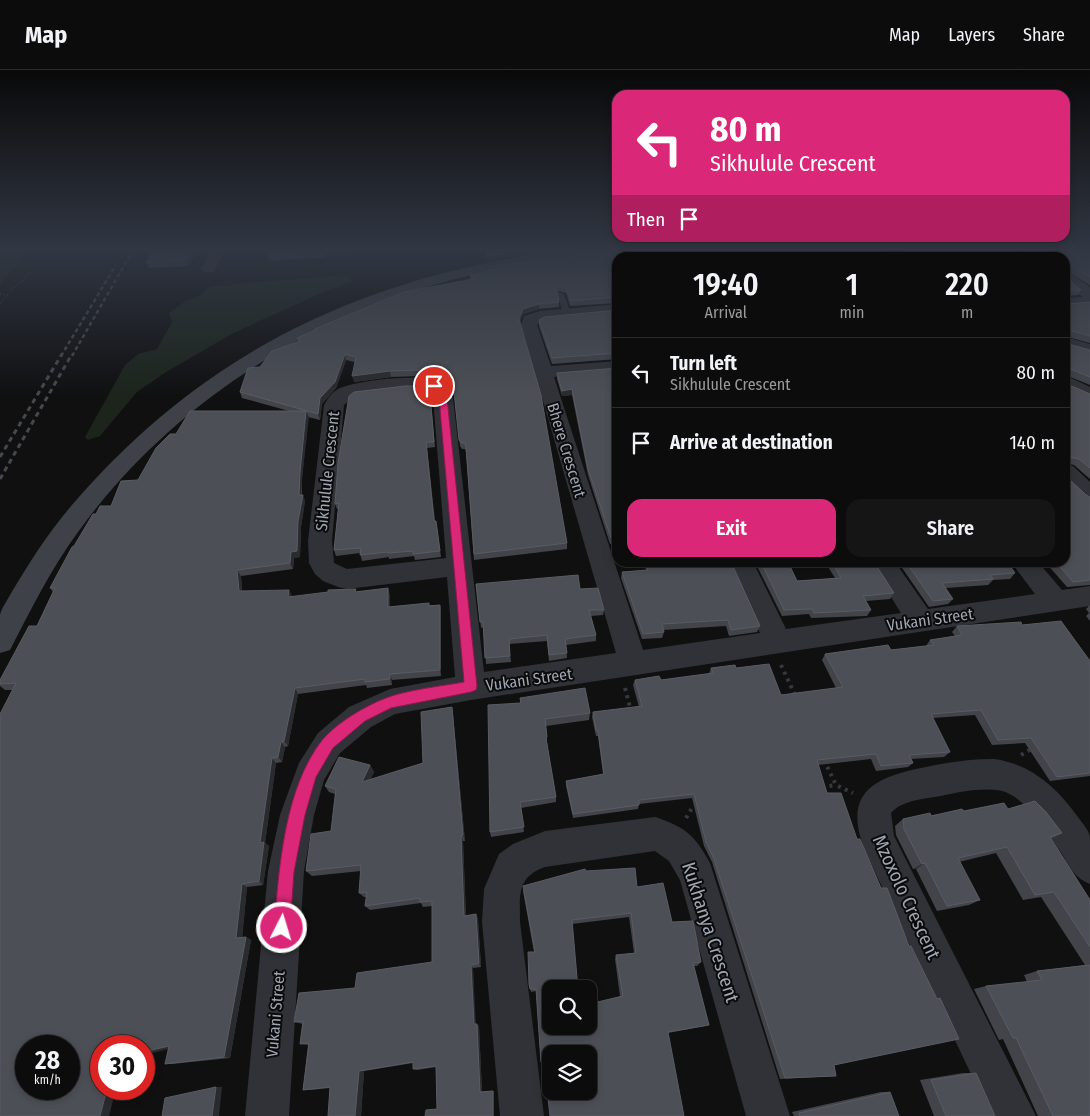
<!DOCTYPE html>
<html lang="en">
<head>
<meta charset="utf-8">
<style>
  :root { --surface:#0c0c0d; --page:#151516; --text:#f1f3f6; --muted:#9a9b9d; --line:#2c2c2e; --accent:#db2777 }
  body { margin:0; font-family:"Fira Sans Condensed",sans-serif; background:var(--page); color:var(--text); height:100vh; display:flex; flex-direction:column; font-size:19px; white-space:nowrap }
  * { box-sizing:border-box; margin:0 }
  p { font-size:16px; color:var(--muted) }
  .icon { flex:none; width:28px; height:28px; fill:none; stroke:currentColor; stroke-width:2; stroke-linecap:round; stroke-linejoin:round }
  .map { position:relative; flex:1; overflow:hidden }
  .drawer { position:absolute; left:612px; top:182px; width:458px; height:315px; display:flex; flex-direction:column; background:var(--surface); border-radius:15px; box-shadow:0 2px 8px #0003,0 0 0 1px var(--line) }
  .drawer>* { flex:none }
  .banner { position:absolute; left:612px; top:20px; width:458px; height:152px; border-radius:15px; box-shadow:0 2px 8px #0003,0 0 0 1px var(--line); background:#db2777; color:#fff; overflow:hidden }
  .fabs { position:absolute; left:542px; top:910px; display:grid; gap:10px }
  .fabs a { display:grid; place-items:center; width:55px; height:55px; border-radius:10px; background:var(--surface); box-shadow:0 2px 8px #0003,0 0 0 1px var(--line); font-size:25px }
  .speed { position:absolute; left:15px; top:965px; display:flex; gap:10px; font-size:25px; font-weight:700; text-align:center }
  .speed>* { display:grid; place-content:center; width:65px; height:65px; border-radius:50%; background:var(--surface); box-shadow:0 2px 8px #0003,0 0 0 1px var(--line); line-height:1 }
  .speed small { font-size:12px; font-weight:400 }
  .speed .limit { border:8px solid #d22; background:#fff; color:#111 }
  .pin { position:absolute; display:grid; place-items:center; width:42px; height:42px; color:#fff; margin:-21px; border:2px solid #fff; border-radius:50%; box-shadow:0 1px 5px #0007 }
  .me { position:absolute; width:55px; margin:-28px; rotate:5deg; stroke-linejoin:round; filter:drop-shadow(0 0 4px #0008) }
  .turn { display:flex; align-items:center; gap:18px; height:105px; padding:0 15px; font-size:22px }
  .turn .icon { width:65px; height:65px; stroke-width:2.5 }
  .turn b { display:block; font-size:35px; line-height:42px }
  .then { display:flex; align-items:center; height:48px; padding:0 15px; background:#0003; gap:10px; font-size:19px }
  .eta { display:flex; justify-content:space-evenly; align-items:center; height:85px; text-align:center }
  .eta b { font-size:30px; font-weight:600; line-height:35px }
  .cta { display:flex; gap:10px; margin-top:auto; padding:10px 15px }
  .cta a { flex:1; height:58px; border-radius:15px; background:var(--accent); color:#fff; font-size:20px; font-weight:600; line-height:58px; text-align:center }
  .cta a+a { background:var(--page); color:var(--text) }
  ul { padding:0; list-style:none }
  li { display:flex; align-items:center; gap:15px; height:70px; padding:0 15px; border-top:1px solid var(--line) }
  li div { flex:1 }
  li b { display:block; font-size:19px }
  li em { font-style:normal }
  header { display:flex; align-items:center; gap:30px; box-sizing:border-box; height:70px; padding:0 25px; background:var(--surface); border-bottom:1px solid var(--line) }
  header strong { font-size:24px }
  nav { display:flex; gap:28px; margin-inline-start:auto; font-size:18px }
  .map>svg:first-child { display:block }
</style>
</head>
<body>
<header>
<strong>Map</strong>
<nav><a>Map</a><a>Layers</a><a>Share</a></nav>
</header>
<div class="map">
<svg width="1090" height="1046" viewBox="0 0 1090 1046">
  <rect width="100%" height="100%" fill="#101011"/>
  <g fill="#1c241c">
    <path d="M0 180H29L0 214Z"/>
    <path d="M344 205 351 208 352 212 330 219 257 252 230 265 166 302 137 322 100 366 88 370 85 367 125 295 138 284 157 279 172 252 169 243 184 232 202 224 209 217 222 215Z"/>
  </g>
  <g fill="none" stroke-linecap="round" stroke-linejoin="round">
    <g stroke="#36393e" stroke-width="2" stroke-dasharray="1 2.5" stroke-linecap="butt">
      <path d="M0 224 7 225"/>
      <path d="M0 233 51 180"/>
    </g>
    <g stroke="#36393e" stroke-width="4" stroke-dasharray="3 4.5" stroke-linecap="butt">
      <path d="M781 595 795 625"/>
      <path d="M625 618 631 641"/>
      <path d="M1021 685 1033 678"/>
      <path d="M824 690 836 715 853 723"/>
      <path d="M822 717 836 715"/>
      <path d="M686 748 692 738 697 737"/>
    </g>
    <path fill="#303237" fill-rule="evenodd" d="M557 222 564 224 571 244 570 246 563 244Z"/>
    <g fill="#303237" fill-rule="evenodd">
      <path d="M210 180H224L214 202H204L201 199Z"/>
      <path d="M1065 202 1070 204 1090 217V236L1065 238V228L1083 227 1065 214Z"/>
      <path d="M618 234V244L543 251 537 255 551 296 618 291V302L554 307 643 580 760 563 728 492H753L786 559 901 543 869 492H895L928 539 1035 524 1011 492H1038L1062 520 1090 516V536L471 630 395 644 371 657 340 683 324 710 314 745 304 801 289 1046H245L268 801 280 745 299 693 318 663 349 637 390 619 455 607 447 507 347 519 338 517 323 511 315 504 309 493 308 471 324 335C328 328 333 321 340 318 361 310 421 303 442 312 448 315 450 322 453 328L484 602 616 583 521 255 524 246 540 241ZM406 320H428L433 328 446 488 347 499 334 493 332 471 344 335 355 326Z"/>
      <path d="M1065 305 1090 317V331L1065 319Z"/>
      <path d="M1065 394 1073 396 1090 412V433L1082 430 1065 414Z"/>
      <path d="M994 689C1031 694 1057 718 1078 747 1082 753 1089 760 1090 767 1090 782 1090 799 1090 814 1074 807 1071 799 1062 784 1049 765 1026 727 1002 721 982 717 960 722 941 726 924 729 902 730 891 743L894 766 1036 1046H991L866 783C841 723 873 707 926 697 948 692 971 689 994 689Z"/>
      <path d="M655 747C685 757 695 765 710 793L790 1046H746L680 810 669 791 655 781 545 797C516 807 520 826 520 852L544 1046H500L482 852 484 819 499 784 513 774 545 761Z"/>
    </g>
    <g fill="#303237" fill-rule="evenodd">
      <path d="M878 180H895L903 188H886Z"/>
      <path d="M1065 267 1090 274V286L1065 279Z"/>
    </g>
    <path fill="#3e4147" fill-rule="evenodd" d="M564 180H612L609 183 604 185C555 190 506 196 459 208 309 246 169 336 78 462 51 499 31 539 10 580L0 583C0 571 0 557 0 545 1 539 7 531 10 525 29 493 48 463 72 435 204 281 364 206 564 180Z"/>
    <g stroke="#45484e" stroke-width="2.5" stroke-dasharray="4 3" stroke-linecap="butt">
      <path d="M61 286 116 195"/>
      <path d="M72 286 133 180"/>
    </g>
    <g stroke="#45484e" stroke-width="3" stroke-dasharray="5 4" stroke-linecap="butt">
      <path d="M0 387 62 284"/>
      <path d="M0 409 72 284"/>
    </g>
  </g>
  <g fill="#42444a" fill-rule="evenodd">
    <path d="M154 180H198L189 196 149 198 146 192Z"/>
    <path d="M269 180H376L325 184V187L269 191 267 185Z"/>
    <path d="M898 180H1090V215L1067 201V208L1081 220 1078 225 1067 226V234L1090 232V273L1068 267V274L1090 280V315L1068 306 1069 315 1090 324V409L1074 395 1069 394V409L1086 425 1090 427V515L1067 517 1046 493H1042L1041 492H1065V188H618V233L570 236 566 223 557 221 559 232V237L539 239 523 244 520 252 567 473V479L474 490 466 382 465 379H462L460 376 455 328 449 316 442 310 420 306 391 307 354 312 355 292 346 290 336 318 322 334 320 350 308 347 302 409V425L305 431 301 457 300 487 294 488 293 499 241 506 242 521 292 527 357 522 390 525V537L440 535 441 541V606L392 610V615L367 618 366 615 298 624 288 676 285 677 282 692 276 693 265 773 269 776 263 815 247 817 242 867H246L251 870 230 988 172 994H165L169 979 13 620H5L0 616V610L37 556 53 522 50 518 74 476 96 444 111 436 138 410 176 364 289 341 242 328 240 322 260 297 298 272 297 268 315 260V259L470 209V205L490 201V197L605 182 902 184Z"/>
    <path d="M618 240V289L552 294 539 256V250Z"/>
    <path d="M618 298V473L610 474 588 405 572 325 562 326 557 309V303Z"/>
    <path d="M430 323 435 377 427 378 435 451 437 457 441 487 415 490 414 486 389 489V487L362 491 360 483 336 486 334 480 338 439H337L335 434Z"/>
    <path d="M644 492H731L760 556 757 562 729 566 726 556 663 560 664 562 662 568 642 569 621 508 622 502 646 500Z"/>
    <path d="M755 492H788L797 511 835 508 825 492H874L894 523 890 529 866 531 871 540 867 546 811 548 809 544 782 546Z"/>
    <path d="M898 492H1016L1012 497H1011L1015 503 1010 509 993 510 988 515 946 518 953 529 948 534 929 537Z"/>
    <path d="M476 514 580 519 604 540 603 545 591 546 596 565V571L566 575 567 588 549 591 547 571 509 574 511 592 486 594 484 557 481 558Z"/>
    <path d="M1090 535V551L1086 546 1089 543 1086 539Z"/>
    <path d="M1022 555 1090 591V706L1050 711 1025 673 992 675 975 645 933 648 950 682 944 687 911 689 913 693 908 697 876 701 871 689 818 695 834 995 836 1006 780 1009 712 792 704 776 692 728 639 734 638 739 573 748 566 716V711L603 704 598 666H596L592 647 593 642 639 637 633 615 635 610H661L709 604 711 598H736L781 625 836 618 822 590 825 584 891 580 926 576 930 570 955 566 952 562 957 556Z"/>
    <path d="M520 628 590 643 589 650 546 656 547 667V674L556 727V732L521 738 524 762 491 767 490 762 520 633Z"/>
    <path d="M453 645 465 771H463L466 846 476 844 478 849 481 897 473 898 475 954 479 956 482 1022 494 1021V1046H425L437 1039 436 997 417 1000 413 999V993L364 1001 361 1046H328L330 1018 310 1020H303L308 975 300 974 303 954 294 952 355 918 432 892V836L423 837 421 833 370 840 365 836 366 827H364L359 823 361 801 312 806 306 801 331 761 335 724 329 722 325 716 370 695 374 702 370 710 423 693Z"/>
    <path d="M1008 739 1062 763 1051 769 1090 830V1046H1038L1003 969 999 970 974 919 986 916 1027 912 1024 905 1037 901 1085 895 1041 827 1023 830 996 783 959 792 980 830 969 835 937 841 916 799H913L896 765 895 756 903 749 964 741Z"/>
    <path d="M586 801 637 817 672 852 701 892 697 896H694L709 955 705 956 668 963 541 993 536 921 531 922 529 914 534 882 523 821ZM629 847 634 883 616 885 615 889 620 926 551 956 572 854Z"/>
    <path d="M963 1003H976L995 1046H934L920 1010Z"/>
    <path d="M881 1022H890L899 1046H794L792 1042Z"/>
  </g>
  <g fill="#2a2b2e">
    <path d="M192 180H198L189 196 187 190Z"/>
    <path d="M521 180H553L487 191V186Z"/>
    <path d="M539 234V239L523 244 519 254V249L523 239Z"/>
    <path d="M345 284 346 290 336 318 322 334 320 350 318 344 320 328Z"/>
    <path d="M390 301 391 307 354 312 352 306Z"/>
    <path d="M572 319V325L562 326V321Z"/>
    <path d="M306 341 309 347 302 409 301 432 299 425 300 403Z"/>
    <path d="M426 372 427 378 435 457 434 451Z"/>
    <path d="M303 425 305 431 301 457 300 487 294 488 293 499 290 493 291 482Z"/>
    <path d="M237 500 241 506 242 527 239 521Z"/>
    <path d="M388 518 390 525V543L388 537Z"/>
    <path d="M289 520 292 526 291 533 288 527Z"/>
    <path d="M440 535 441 541V606L440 600Z"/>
    <path d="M390 604 392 610V615L390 609Z"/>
    <path d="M295 618 298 624 288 676 284 671Z"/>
    <path d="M452 637 453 645 465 771 463 765Z"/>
    <path d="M281 672 285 677 282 692 278 687Z"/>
    <path d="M272 688 276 693 265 773 269 776 263 815 259 811 260 773Z"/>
    <path d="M370 695 374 702 366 719 362 712Z"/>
    <path d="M461 766 463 771 466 850 464 846Z"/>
    <path d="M925 793 916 799H913L922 794Z"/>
    <path d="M242 814 247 817 242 871 236 868Z"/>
    <path d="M476 844 478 849 481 897 479 893Z"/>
    <path d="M246 867 251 870 230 988 224 987Z"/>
    <path d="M471 895 473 898 476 956 474 954Z"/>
    <path d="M477 954 479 956 482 1022H480Z"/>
    <path d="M169 976 177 977 144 985V982Z"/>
    <path d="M359 1001H364L361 1046H355Z"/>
    <path d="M216 1017H222L219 1046H212Z"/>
    <path d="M107 1019H116L109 1046H100Z"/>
    <rect x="493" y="1021" width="1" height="25"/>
  </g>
  <g fill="#4c4f55" stroke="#595c64" fill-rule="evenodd">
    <path d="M154 180H192L187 190 146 192Z"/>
    <path d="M269 180H324V182L267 185Z"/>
    <path d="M485 180H521L487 186Z"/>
    <path d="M607 180H883L888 184H907V181L905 180H1090V207L1069 195 1067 197V208L1081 220 1067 221V234L1090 232V266L1068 260V274L1090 280V307L1068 298 1069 315 1090 324V398L1079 389 1069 387V409L1086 425 1090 427V510L1073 512 1056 492H1065V188H618V227L571 231 566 218 556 215 559 232 539 234 523 239 519 249 541 325 567 473 474 484 466 377 465 373H461L459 370 454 322 448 310 442 304 419 300 390 301 352 306 356 287 345 284 335 312 320 328 318 344 240 322 248 298 260 297 272 281 301 271 297 268 316 260 315 259 404 222 473 209 470 205 490 201V197L605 182Z"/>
    <path d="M618 240V283L552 288 539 250 544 247Z"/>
    <path d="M618 298V467L611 468 588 399 572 319 562 321 557 303Z"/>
    <path d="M405 316H426L430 323 434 372H426L434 451H436L440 481 413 484V481L388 483V482L360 485 361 478 334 480 339 433 335 434 338 393 349 326 354 322Z"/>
    <path d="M190 341H306L300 403 299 425H303L298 451 297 481 291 482 290 493 237 500 239 521 289 520 288 527 328 522V520L356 519 355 522 388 518V537L429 533V536L440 535V600L390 604V609L365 612V609L295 618 284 671 281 672 278 687 272 688 260 773 264 772 259 811 242 814 236 868 246 867 224 987 165 994 169 976 144 982V976H101V1019H107L100 1046H0V644L16 613 0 614V610L29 556H37L55 518H50L72 477 74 476 93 444H96L100 436H111L121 411 138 410 156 378 170 364H176ZM26 976H69V1019H26Z"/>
    <path d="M646 492H731L760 556 731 560 728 550 662 554 664 562 643 564 622 502 648 500Z"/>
    <path d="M761 492H788L797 511 841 508 832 492H874L894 523 863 526 871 540 814 543 812 539 784 540Z"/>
    <path d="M906 492H1007L1015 503 990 505 993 509 942 513 953 529 933 531Z"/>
    <path d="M578 505 580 519 598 518 604 540H589L596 565 565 569 567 583 549 585 547 565 509 569 510 586 485 588 483 552H480L476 514Z"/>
    <path d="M1061 551 1090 591V703L1057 707 1031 668 998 670 981 640 931 644 950 682 909 685 913 693 881 696 876 684 817 690 827 723H841L857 769H860L881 818H887L909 876H911L937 929 940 928 959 969 834 995 836 1006 785 1008 714 789 706 772 694 724 639 730V735L573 744 566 711 604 704 598 661H596L593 642 642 636 635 610 659 606 661 610 713 603 711 598 735 595 736 598 769 594 781 625 843 617 825 584 888 575 891 580 934 575 930 570 962 565 957 556 1021 552 1022 555Z"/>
    <path d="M585 618 590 643 545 649 547 667 546 668 556 727 520 732 524 757 490 762 488 635 521 633 520 628Z"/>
    <path d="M452 637 463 765 461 766 464 846 476 844 479 893 471 895 474 954H477L480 1022 493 1021V1046H425L426 1040 437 1039 436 996 413 999V992L359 1001 355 1046H328L330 1017 303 1020 309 973 300 974 303 951 294 952 299 923 355 918 357 903 432 892V831L420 832V828L365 836 367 822 359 823 361 795 306 801 311 764 331 761 336 719 325 716 339 687 370 695 362 712 423 693 421 642Z"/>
    <path d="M1035 731 1046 742 1062 763 1050 767 1090 830V877L1054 822 1035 825 1007 777 958 788 980 830 947 836 925 793 922 794 904 759 903 749 930 743 931 746 962 739 964 741 1004 733 1008 739Z"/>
    <path d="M635 798 637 817 663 813 672 852 693 851 701 892 693 893 709 955 668 962 684 1046H550L544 992H541L536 919H530L529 914 528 882H535L523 816 585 799 586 801ZM631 843 636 883 616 885 623 926 589 934V956H551V919H578L572 850ZM551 984H589V1021H551Z"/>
    <path d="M1090 895V1046H1053L1016 968H1013L986 916 1042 910 1037 901Z"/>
    <path d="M976 1003 995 1046H946L931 1010Z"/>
    <path d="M216 1017 212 1046H162L165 1028Z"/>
    <path d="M890 1022 899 1046H800L799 1043Z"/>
  </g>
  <linearGradient id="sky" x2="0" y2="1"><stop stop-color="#090909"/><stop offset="0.55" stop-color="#313743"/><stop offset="1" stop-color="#313743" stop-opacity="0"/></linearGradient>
  <rect width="1090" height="326" fill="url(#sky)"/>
  <path fill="#db2777" stroke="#8e194d" d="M431 314C440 312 444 321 447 328L477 616 476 620 471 622 391 638 365 651 333 678 316 707 305 745 294 802 290 858 288 864 282 866 276 864 274 858C279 798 284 718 323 669 338 652 365 636 386 628 406 620 442 616 464 612L439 328 436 321 430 316Z"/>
  <g text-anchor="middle" stroke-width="4" stroke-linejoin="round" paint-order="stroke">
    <g font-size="16" fill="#9fa6b4" stroke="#0b0b0c">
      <text transform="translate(567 380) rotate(73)" y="6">Bhere Crescent</text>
      <text transform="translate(327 401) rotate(-84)" y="6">Sikhulule Crescent</text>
      <text transform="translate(930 549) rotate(-8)" y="6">Vukani Street</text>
      <text transform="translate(529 609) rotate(-8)" y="6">Vukani Street</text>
      <text transform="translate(275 944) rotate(-85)" y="6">Vukani Street</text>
    </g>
    <g font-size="19" fill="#9fa6b4" stroke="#0b0b0c">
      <text transform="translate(907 827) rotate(65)" y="7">Mzoxolo Crescent</text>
      <text transform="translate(711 862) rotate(72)" y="7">Kukhanya Crescent</text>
    </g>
  </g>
</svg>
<div class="fabs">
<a><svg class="icon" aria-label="search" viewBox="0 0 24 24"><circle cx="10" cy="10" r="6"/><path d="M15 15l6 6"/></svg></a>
<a><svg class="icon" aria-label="layers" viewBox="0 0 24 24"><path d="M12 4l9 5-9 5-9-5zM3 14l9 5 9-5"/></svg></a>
</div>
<div class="speed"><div>28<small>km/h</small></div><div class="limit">30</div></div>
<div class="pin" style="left:434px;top:316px;background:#d93025"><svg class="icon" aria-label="arrive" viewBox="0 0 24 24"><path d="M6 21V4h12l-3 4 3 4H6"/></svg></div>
<svg class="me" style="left:282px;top:858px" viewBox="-20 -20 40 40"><circle r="17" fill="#db2777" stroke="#fff" stroke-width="3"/><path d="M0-11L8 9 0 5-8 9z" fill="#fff"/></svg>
<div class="banner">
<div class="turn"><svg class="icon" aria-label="left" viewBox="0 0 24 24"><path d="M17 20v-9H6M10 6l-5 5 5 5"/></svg><div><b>80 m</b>Sikhulule Crescent</div></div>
<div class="then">Then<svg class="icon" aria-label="arrive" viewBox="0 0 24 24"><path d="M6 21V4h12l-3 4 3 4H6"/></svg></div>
</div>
<section class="drawer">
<div class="eta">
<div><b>19:40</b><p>Arrival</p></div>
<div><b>1</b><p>min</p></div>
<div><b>220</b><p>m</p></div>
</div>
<ul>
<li><svg class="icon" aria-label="left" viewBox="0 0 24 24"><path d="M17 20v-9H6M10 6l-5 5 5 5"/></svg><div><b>Turn left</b><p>Sikhulule Crescent</p></div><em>80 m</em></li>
<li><svg class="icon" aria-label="arrive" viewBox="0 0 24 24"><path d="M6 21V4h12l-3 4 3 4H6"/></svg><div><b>Arrive at destination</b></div><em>140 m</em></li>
</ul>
<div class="cta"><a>Exit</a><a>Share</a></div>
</section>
</div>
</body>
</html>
